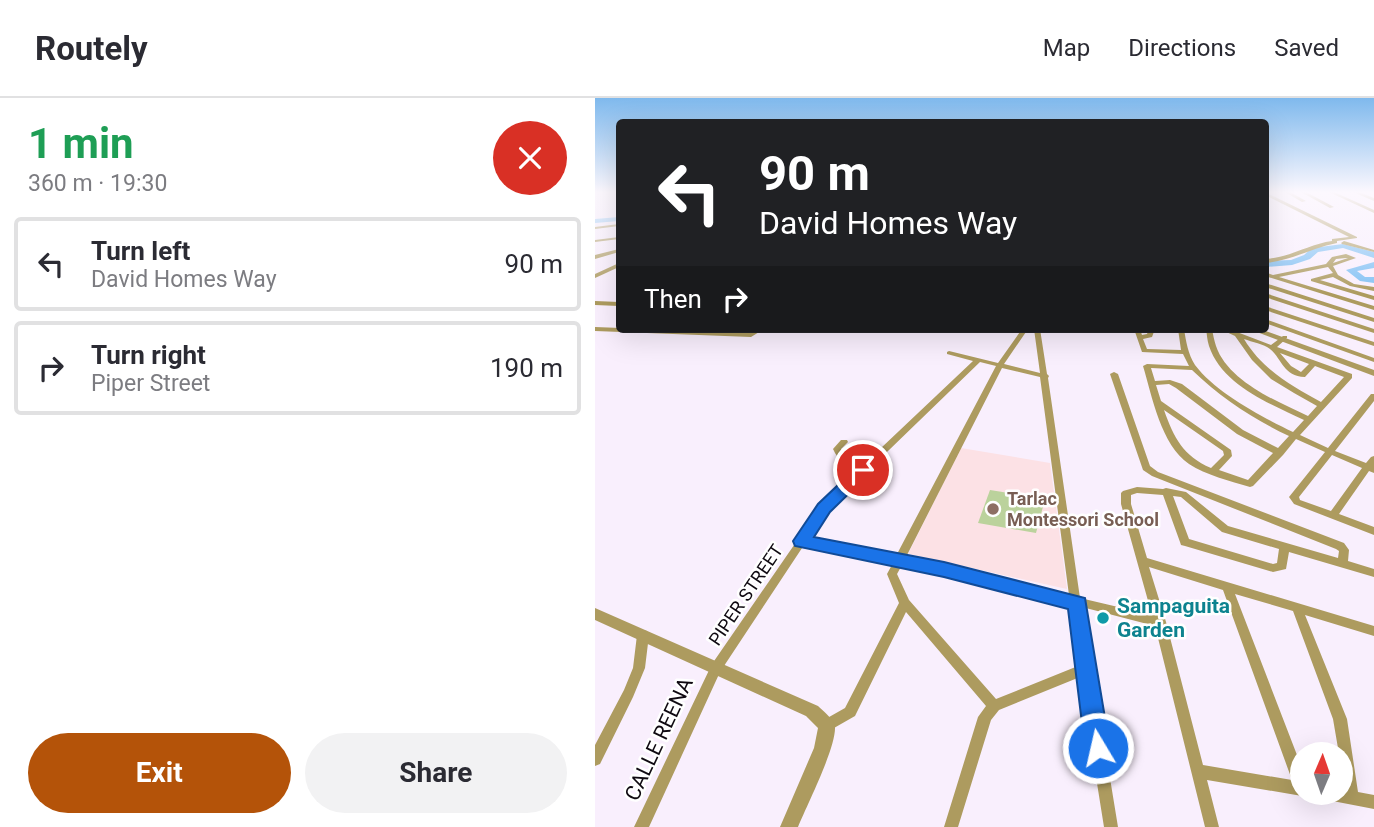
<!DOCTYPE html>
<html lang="en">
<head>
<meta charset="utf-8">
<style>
  :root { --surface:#fff; --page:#f2f2f3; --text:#2b2b33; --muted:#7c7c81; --line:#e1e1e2; --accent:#b45309 }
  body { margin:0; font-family:Roboto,sans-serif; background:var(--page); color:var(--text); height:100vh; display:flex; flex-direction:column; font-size:26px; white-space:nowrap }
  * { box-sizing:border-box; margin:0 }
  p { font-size:23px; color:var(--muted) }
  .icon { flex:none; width:38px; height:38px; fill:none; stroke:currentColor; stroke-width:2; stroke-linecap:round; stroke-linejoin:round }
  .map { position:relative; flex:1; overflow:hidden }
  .side { display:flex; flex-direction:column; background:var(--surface); width:595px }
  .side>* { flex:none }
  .guide { position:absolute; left:21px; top:21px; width:653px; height:214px; border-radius:7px; box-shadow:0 7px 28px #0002; background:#202124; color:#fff; overflow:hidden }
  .needle { width:46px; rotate:2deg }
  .buttons { position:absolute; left:695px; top:644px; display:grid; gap:14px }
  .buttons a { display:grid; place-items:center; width:63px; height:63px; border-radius:50%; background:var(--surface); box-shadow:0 7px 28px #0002; font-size:35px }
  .pin { position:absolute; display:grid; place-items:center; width:60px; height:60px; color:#fff; margin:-30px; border:4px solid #fff; border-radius:50%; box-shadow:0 2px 7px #0007 }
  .me { position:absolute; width:77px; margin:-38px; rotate:351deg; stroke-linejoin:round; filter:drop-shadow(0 0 5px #0008) }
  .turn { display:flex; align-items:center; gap:24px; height:147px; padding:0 28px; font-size:32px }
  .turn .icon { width:91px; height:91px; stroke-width:2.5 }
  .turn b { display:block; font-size:49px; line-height:60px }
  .then { display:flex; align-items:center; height:66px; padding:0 28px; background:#0003; gap:14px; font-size:26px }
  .round { display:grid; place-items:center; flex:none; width:74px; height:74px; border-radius:37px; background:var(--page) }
  .overview { display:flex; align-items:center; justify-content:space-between; height:119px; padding:0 28px }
  h1 { font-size:42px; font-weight:700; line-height:52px; color:#1e9e55 }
  .button { display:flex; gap:14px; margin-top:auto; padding:14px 28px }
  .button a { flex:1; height:80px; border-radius:42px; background:var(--accent); color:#fff; font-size:28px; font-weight:700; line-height:80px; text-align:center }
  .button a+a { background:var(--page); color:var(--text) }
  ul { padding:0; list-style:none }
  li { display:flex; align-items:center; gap:21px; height:94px; margin:0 14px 10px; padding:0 14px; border:4px solid var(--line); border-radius:7px }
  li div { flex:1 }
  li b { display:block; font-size:26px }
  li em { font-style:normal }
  header { display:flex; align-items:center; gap:42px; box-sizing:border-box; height:98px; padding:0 35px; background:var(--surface); border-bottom:2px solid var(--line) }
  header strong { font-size:33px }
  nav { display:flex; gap:38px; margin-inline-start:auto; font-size:24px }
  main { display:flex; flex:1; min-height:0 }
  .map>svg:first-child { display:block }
</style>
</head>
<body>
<header>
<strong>Routely</strong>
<nav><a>Map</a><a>Directions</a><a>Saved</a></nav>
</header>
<main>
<section class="side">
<div class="overview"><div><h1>1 min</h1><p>360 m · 19:30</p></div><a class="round" style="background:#d93025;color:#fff"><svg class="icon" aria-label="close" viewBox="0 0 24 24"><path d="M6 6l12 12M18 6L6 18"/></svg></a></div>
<ul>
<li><svg class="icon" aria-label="left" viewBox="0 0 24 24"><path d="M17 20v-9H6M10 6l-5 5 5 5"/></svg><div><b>Turn left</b><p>David Homes Way</p></div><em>90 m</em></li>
<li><svg class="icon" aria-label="right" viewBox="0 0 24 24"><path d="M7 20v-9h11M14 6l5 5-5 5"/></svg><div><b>Turn right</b><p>Piper Street</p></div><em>190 m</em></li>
</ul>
<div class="button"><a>Exit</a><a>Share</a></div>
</section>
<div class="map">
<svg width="779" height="729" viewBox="0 0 779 729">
  <rect width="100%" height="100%" fill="#f9effd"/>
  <path fill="#fce1e5" d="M366 350 455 365 472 491 313 456Z"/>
  <path fill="#bbd29c" d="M395 392 450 401 441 435 383 425Z"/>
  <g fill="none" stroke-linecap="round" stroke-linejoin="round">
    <g fill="#81c1f4" fill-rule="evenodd">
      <path d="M24 119V123L0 125V121Z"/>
      <path d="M748 146 779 154V160L748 150 723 154 715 161 697 167 670 169V163L696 162 709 157 717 150Z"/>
      <path d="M779 164V170L762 173 770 179H779V185L765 183 751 172Z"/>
    </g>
    <g fill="#ad9b5f" fill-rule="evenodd">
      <path d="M670 94 762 139V140L742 143V145C717 150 695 163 670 165V161C694 160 714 146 737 143V141L754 139 670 97Z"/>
      <path d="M690 94H695L711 103 707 104Z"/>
      <path d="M706 94H711L739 109 735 110Z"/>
      <path d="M734 94H739L779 112V115Z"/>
      <path d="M758 94H764L779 100V103Z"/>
      <path d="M24 126V128L0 131V129Z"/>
      <path d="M24 139V141L0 144V142Z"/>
      <path d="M749 143 779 152V154L747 146 746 145Z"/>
      <path d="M24 151V154L0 161V157Z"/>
      <path d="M751 156 761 160 738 168 743 177 759 186 779 189V193L755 188 738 179 725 182 779 198V202L716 183V181L738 175 733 169 684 179 779 208V212L670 178V174L678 177 731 166 737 159ZM751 160H753L738 165 741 161Z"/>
      <path d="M670 185 779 220V224L670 189Z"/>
      <path d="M670 195 779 231V235L670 199Z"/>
      <path d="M0 203 24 204V208L0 207Z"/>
      <path d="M670 208 779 244V248L670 212Z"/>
      <path d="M670 221 779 260V264L670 225Z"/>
      <path d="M0 229 155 235 161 231H169L156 239 0 233Z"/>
      <path d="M427 231H433L409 266 445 275 439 231H445L452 276 454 278 453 280 485 500 557 517 526 406V395L528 393 542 389 568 391 571 390 591 394 633 428 743 460 744 453 741 451 557 378 548 372 515 276 519 274 523 276 555 368 563 374 749 445 754 452 753 463 779 471V479L694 454 691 471 678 474 590 448 586 447 585 444 568 397 542 395 536 397V406L552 460 779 528V538L710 517 752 621 763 694 779 697V711L722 700 720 695H746V691L749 692 746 670V656H744L738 621 698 513 640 496 707 670V695H713L712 696 707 698 612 682 624 729H610L560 528 487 509 523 729H509L485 579 404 612 396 622 363 729H349L383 619 391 608 311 514 260 618 232 634 227 633 225 628 227 623 250 610 304 505 292 476 298 465 209 447 125 574 54 729H39L117 566 226 408 262 373C251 368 243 362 238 351L246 342H252L253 344 246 351C251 360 258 365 267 368L378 263 352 256V254L354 253 403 265ZM385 264 401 268 301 458 214 441 232 412ZM407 270 445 279 474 497 349 467 311 459ZM578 398 586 399 627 434 684 451 682 465 678 466 594 441ZM307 467 349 475 475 507 483 568 401 601 314 502 302 476ZM554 469 628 492 697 682 608 667 571 524Z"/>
      <path d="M539 231H545L547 237 552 236 554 231H560L557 239 548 241 552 251 586 252 583 231H589C591 243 593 256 600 267 621 295 667 319 698 334L709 322C675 306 627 287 614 248 612 242 612 236 611 231H617C618 236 619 242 621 248 633 283 681 303 713 318L722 308 699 295 676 281 657 262 640 238 625 231H634L676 247 688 238H692V240L682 249 757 276V280L705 337 733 350 776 296H779V303L740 353 771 365 776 359 779 358V375L774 373 744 416 779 429V437L699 406 694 399 730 354 701 341 688 357 658 388 655 389C635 383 611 377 594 366 566 347 557 298 548 268L552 266 594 268 588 256 547 254ZM649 241C657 244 669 246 675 251 688 262 688 278 710 279L720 268 749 279 726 304C696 288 667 271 649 241ZM685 255 714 266 706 274 696 268ZM556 270 597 272C626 300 658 321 694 338L683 350 648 332 587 286 575 282 560 283ZM574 286 581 290 642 336 678 355 653 382 624 372 637 358 636 352 566 303 561 287ZM569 312 628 353 629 357 616 370C588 358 579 340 569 312ZM737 357 767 370 736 413 705 402 704 399Z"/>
      <path d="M48 532 52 533 54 537 50 570 38 599 5 666 0 668V647L29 592 38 570 42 537 44 533Z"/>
    </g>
    <g fill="#ad9b5f" fill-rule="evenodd">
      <path d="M24 165V169L0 180V176Z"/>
      <path d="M654 231H665L779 272V278Z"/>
      <path d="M0 510 223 608C228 613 239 621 240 629 241 650 212 707 203 729H185L219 650 223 630 211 618 0 522Z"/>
    </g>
  </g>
  <linearGradient id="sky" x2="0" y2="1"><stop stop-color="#7fb9ed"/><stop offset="0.48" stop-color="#fcf8fe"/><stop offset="1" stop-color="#fcf8fe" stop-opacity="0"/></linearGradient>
  <rect width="779" height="196" fill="url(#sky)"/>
  <path fill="#1a73e8" stroke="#114b97" stroke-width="2" d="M268 367 274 369 276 372 274 376 235 414 219 439 349 464 490 500 515 650 512 659 503 662 494 659 490 650 473 511 349 479 200 448 198 443 223 406 262 369Z"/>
  <circle fill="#8d6e63" stroke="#fff" stroke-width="2.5" cx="398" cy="411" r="7"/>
  <circle fill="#0f9aa8" stroke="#fff" stroke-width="2.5" cx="508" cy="520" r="7"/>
  <g text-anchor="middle" stroke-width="5" stroke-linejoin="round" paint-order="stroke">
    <g font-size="18" font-weight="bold" fill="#785e54" stroke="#fff" text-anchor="start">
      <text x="412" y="407">Tarlac<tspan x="412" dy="21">Montessori School</tspan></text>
    </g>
    <g font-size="18" fill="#0f0911" stroke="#fff">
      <text transform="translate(151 497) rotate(-56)" y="6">PIPER STREET</text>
    </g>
    <g font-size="21" font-weight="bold" fill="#0d838f" stroke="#fff" text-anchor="start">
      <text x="522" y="515">Sampaguita<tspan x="522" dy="24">Garden</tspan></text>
    </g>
    <g font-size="21" fill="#0f0911" stroke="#fff">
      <text transform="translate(64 641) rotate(-65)" y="7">CALLE REENA</text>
    </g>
  </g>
</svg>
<div class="buttons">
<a><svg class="needle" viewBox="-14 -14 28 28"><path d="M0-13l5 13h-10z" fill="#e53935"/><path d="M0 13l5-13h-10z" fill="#7c7c81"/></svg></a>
</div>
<div class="pin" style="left:268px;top:372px;background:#d93025"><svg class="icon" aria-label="arrive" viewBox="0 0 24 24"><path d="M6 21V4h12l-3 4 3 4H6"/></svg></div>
<svg class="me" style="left:503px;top:650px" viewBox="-20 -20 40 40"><circle r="17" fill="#1a73e8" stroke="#fff" stroke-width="3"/><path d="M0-11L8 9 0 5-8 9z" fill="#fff"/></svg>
<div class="guide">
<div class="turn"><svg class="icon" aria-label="left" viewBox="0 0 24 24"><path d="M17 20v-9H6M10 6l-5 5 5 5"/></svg><div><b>90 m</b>David Homes Way</div></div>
<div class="then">Then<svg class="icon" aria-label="right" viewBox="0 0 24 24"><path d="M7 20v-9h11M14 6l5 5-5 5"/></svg></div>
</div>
</div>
</main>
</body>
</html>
